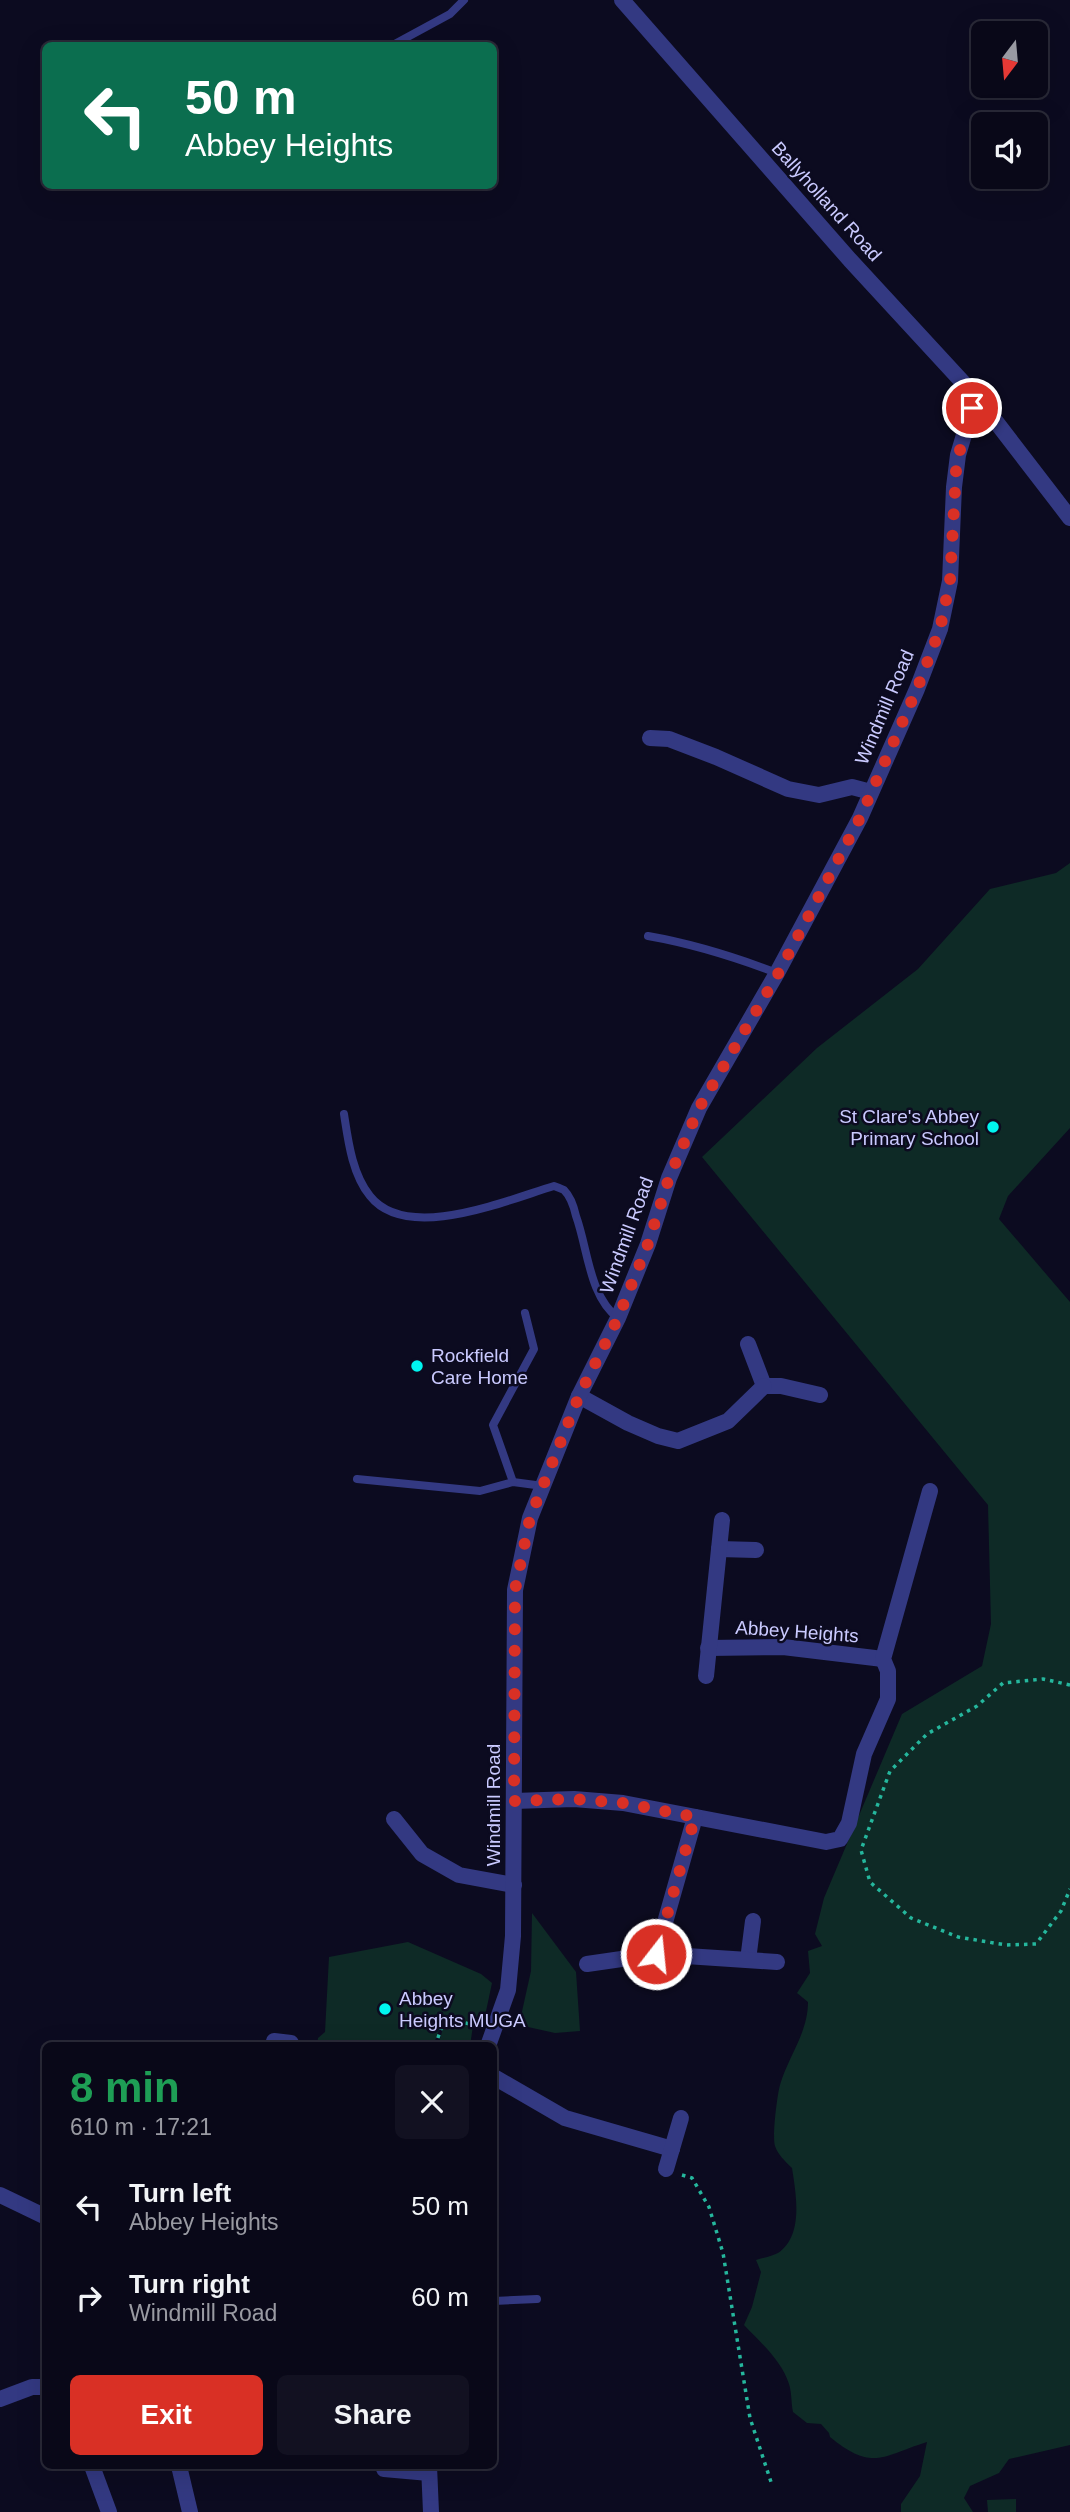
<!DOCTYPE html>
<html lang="en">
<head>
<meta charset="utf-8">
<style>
  :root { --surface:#090818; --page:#121121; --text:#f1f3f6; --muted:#999aa2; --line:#292937; --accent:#d93025 }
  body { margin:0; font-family:Arial,sans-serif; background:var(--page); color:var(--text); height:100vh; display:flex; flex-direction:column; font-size:26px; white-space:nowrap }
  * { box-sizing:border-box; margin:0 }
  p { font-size:23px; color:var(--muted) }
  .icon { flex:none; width:38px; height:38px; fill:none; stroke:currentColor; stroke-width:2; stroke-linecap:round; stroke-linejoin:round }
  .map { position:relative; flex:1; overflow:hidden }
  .side { position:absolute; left:42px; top:2042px; width:455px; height:427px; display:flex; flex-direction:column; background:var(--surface); border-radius:10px; box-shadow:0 7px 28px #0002,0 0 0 2px var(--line) }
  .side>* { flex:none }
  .top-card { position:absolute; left:42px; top:42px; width:455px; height:147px; border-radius:10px; box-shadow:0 7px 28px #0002,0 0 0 2px var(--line); background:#0b6e4f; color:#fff; overflow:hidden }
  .needle { width:46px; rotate:196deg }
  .fabs { position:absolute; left:971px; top:21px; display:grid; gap:14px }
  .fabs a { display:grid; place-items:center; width:77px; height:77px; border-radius:10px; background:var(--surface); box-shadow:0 7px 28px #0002,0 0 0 2px var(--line); font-size:35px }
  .pin { position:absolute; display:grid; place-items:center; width:60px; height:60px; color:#fff; margin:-30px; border:4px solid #fff; border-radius:50%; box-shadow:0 2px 7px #0007 }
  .me { position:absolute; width:77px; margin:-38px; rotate:16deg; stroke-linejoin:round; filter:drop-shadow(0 0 5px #0008) }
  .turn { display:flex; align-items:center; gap:24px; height:147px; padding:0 28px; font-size:32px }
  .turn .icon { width:91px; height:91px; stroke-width:2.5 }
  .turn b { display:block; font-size:49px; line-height:60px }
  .round { display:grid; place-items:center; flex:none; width:74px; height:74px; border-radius:10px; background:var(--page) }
  .head { display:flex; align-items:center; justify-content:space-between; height:119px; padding:0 28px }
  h1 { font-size:42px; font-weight:700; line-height:52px; color:#1e9e55 }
  .primary-button { display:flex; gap:14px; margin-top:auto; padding:14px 28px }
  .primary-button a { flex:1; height:80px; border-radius:10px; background:var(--accent); color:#fff; font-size:28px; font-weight:700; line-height:80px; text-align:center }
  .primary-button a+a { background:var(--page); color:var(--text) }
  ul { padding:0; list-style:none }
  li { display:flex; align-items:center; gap:21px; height:91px; padding:0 28px }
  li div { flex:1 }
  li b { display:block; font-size:26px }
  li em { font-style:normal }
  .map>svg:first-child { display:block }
</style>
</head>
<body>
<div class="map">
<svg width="1070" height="2512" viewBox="0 0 1070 2512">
  <rect width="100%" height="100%" fill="#0c0b20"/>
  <g fill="#0e2a26">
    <path d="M1070 863V1128L1008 1196 999 1219 1070 1302V2445L1009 2459 999 2473 970 2486 964 2498 973 2512H901V2504L920 2476 927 2442C882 2456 873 2472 830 2437L829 2433 821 2424 807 2423 793 2412C791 2403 792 2393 789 2384 782 2361 760 2342 744 2325L752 2307 761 2272 756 2260C763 2258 772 2256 778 2253 804 2235 796 2194 792 2168 785 2161 778 2155 775 2146 772 2137 777 2096 780 2085 788 2057 808 2033 808 2002L797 1993 810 1973 808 1951 822 1946 815 1934 824 1898 902 1714 982 1666 991 1624 988 1505 702 1157 817 1048 918 969 990 889 1056 873Z"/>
    <path d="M532 1913 576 1972 580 2031 555 2033 519 2025 531 1971Z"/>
    <path d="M408 1942 481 1974 492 1983 485 2016 474 2019 470 2046H438L445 2021 442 2022 433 2046H317L318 2038 325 2032 329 1957Z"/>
    <path d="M1016 2499V2512H988L987 2500Z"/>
  </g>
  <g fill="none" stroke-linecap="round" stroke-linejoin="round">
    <g stroke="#25b79d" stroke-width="3.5" stroke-dasharray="3.5 5" stroke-linecap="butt">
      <path d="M1070 1685 1043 1679 1003 1683 977 1706 927 1734 890 1771 861 1850 870 1882 911 1918 958 1937 1006 1945 1036 1944 1061 1911 1070 1889"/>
      <path d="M435 2046 445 2018 478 2026"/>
      <path d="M682 2175 692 2178 709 2207 723 2253 750 2418 772 2485"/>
    </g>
    <g stroke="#333982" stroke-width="8">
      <path d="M391 46 450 14 464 0"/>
      <path d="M648 936C694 944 735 957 777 973"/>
      <path d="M344 1114C348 1140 352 1174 370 1196 407 1243 507 1200 554 1186 557 1187 562 1189 564 1190 571 1197 574 1207 576 1216 588 1249 589 1296 618 1318"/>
      <path d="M357 1479 480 1491 513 1482 543 1486"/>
      <path d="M513 1482 493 1425 534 1349 525 1313"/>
      <path d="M494 2301 537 2299"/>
    </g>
    <g stroke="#333982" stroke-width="16">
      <path d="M622 0 850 260 980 401 1070 518"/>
      <path d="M650 738 669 739 716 757 788 789 819 795 852 787 871 792"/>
      <path d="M748 1344 764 1386H781L820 1395"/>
      <path d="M579 1396 628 1423 658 1436 678 1441 728 1421 764 1386"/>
      <path d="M719 1549 756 1550"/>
      <path d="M708 1648 783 1647 883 1659"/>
      <path d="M706 1676 722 1520"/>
      <path d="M514 1801 574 1799 623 1803 826 1842 840 1839 849 1823 864 1754 888 1699V1671L883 1659 930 1491"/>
      <path d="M394 1819 422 1854 459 1875 514 1885"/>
      <path d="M656 1954 695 1817"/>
      <path d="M748 1960 753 1921"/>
      <path d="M587 1964 656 1954 777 1962"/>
      <path d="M274 2041 291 2043V2046"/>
      <path d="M488 2046 508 1990 513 1936 515 1590 530 1518 579 1396 618 1318 648 1244 669 1178 699 1108 777 973 860 818 917 689 940 629 950 581 954 487 958 455 972 408 980 401"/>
      <path d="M494 2077 565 2118 672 2149"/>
      <path d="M666 2169 681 2118"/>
      <path d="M0 2195 46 2217"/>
      <path d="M0 2399 32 2387H46"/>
      <path d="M92 2466 109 2512"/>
      <path d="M179 2466 190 2512"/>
      <path d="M429 2466 431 2512"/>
      <path d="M384 2469 429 2473"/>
    </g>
  </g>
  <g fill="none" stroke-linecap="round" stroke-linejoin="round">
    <path stroke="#d93025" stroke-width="12" stroke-dasharray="0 21.6" d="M656 1954 695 1817 623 1803 574 1799 514 1801 515 1590 530 1518 579 1396 618 1318 648 1244 669 1178 699 1108 778 974 860 818 917 689 940 629 950 581 956 471 964 429 972 408"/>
  </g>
  <g fill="#00f5f0" stroke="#0c0b20" stroke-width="2.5">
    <circle cx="993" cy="1127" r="7"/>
    <circle cx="417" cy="1366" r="7"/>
    <circle cx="385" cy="2009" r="7"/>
  </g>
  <g text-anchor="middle" stroke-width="5" stroke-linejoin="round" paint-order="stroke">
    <g font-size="19" fill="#cacaff" stroke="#0c0b20">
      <text transform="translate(827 201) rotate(48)" y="7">Ballyholland Road</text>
      <text transform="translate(884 707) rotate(-67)" y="7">Windmill Road</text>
      <text transform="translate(626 1235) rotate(-70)" y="7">Windmill Road</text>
      <text transform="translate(797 1631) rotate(4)" y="7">Abbey Heights</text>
      <text transform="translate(493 1805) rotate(-90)" y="7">Windmill Road</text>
    </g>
    <g font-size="19" fill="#cacaff" stroke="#0c0b20" text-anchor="start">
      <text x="979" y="1123" text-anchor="end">St Clare's Abbey<tspan x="979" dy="22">Primary School</tspan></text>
      <text x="431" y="1362">Rockfield<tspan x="431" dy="22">Care Home</tspan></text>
      <text x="399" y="2005">Abbey<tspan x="399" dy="22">Heights MUGA</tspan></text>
    </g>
  </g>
</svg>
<div class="fabs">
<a><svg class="needle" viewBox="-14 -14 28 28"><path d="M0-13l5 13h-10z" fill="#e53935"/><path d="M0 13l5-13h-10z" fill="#999aa2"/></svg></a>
<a><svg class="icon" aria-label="sound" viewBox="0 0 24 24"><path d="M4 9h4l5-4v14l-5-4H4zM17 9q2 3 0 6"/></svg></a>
</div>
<div class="pin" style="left:972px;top:408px;background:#d93025"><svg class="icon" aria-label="arrive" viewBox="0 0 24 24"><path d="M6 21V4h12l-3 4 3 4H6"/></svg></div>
<svg class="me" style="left:656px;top:1954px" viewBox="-20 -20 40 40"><circle r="17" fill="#d93025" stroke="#fff" stroke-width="3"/><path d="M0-11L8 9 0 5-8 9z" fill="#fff"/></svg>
<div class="top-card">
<div class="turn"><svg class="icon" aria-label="left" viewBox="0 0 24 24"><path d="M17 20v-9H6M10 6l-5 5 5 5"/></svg><div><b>50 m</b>Abbey Heights</div></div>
</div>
<section class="side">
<div class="head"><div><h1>8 min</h1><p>610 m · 17:21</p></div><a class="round"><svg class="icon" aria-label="close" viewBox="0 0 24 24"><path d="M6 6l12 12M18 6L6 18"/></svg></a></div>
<ul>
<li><svg class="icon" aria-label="left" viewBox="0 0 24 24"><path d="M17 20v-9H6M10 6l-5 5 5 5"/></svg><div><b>Turn left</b><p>Abbey Heights</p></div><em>50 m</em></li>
<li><svg class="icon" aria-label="right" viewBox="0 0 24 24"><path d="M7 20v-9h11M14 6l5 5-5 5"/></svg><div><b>Turn right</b><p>Windmill Road</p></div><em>60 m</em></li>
</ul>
<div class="primary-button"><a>Exit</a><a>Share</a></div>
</section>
</div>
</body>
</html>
